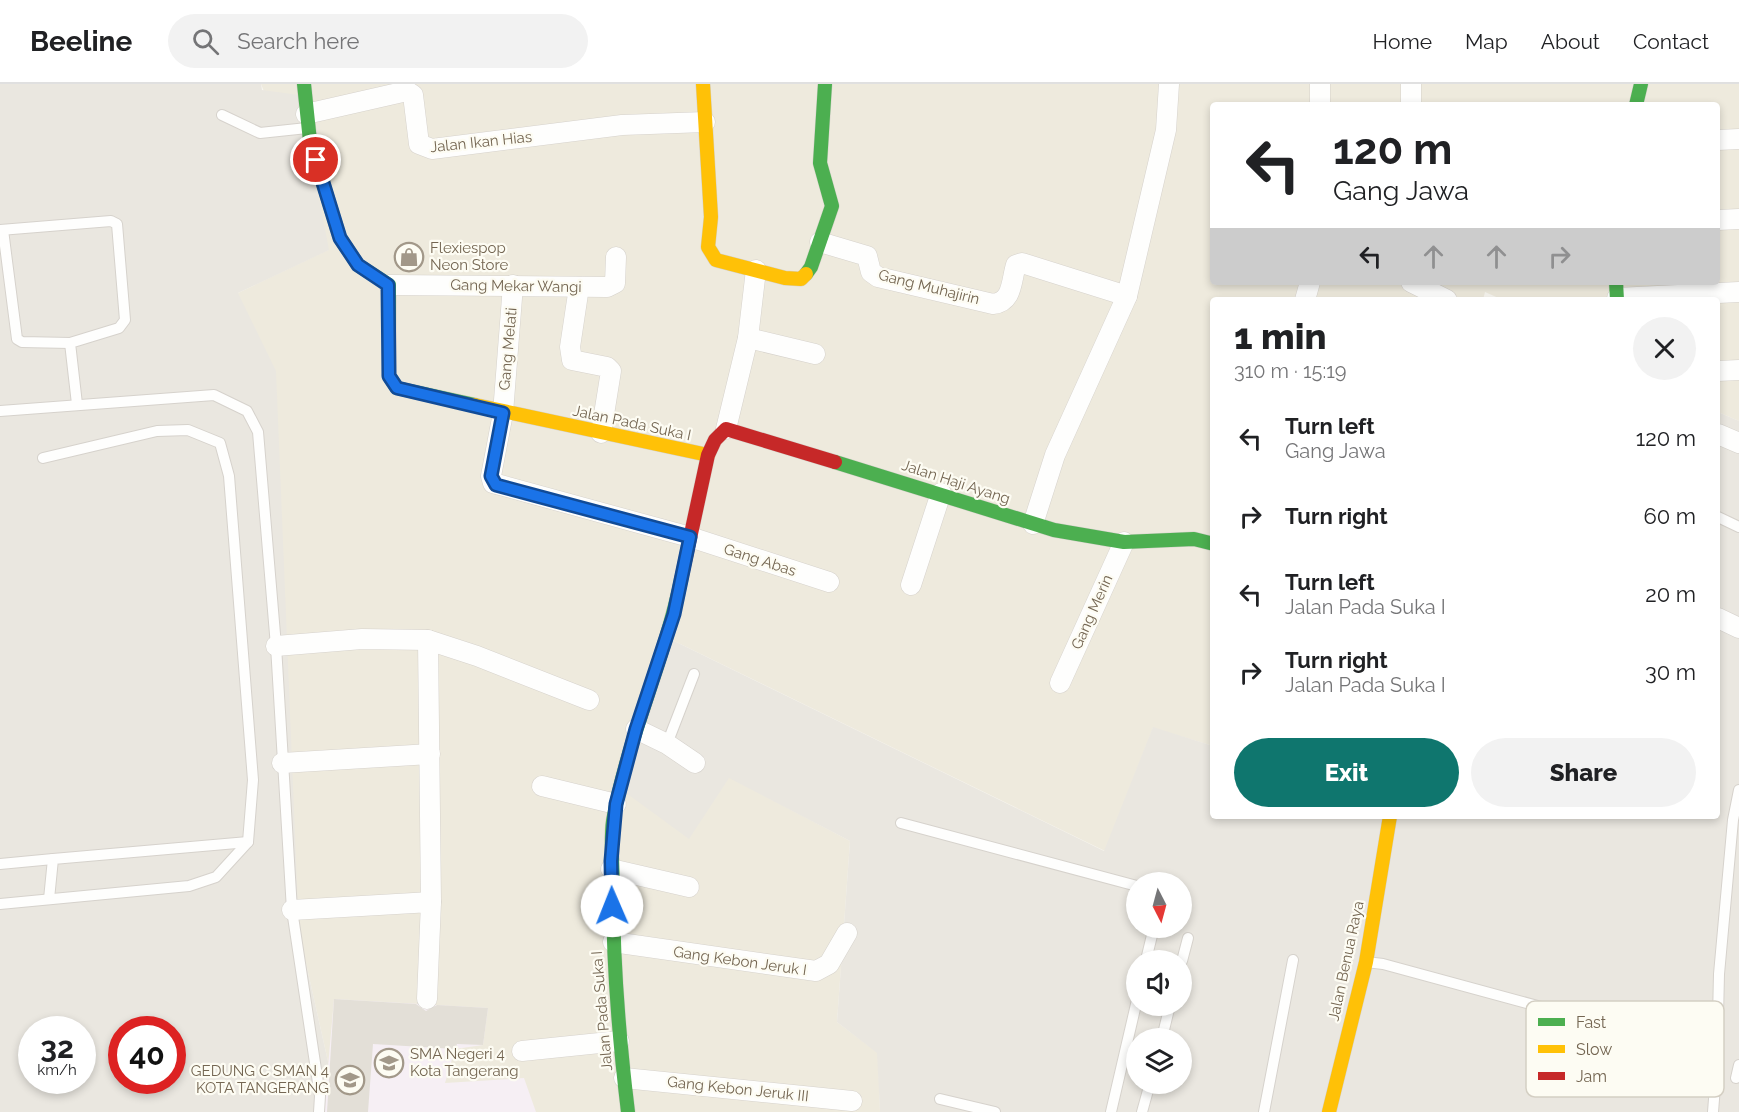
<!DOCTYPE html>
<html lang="en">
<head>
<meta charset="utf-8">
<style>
  :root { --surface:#fff; --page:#f2f2f2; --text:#202124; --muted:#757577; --line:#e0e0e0; --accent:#0f766e }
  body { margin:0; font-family:Raleway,sans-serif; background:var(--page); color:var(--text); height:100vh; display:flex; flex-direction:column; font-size:22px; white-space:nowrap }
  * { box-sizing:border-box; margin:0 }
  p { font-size:20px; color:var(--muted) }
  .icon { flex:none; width:33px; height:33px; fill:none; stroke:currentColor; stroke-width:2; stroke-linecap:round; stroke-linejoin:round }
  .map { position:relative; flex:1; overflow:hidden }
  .drawer { position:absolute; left:1210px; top:213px; width:510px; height:522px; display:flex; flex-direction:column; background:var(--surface); border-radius:6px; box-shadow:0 3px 9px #0003 }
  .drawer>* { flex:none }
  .top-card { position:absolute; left:1210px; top:18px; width:510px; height:183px; border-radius:6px; box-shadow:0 3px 9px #0003; background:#fff; color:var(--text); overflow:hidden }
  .needle { width:39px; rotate:174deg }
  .controls { position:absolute; left:1126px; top:788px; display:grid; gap:12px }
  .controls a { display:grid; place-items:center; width:66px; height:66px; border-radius:50%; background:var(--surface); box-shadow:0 3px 9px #0003; font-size:30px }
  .speed { position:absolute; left:18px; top:932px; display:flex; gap:12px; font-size:30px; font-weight:700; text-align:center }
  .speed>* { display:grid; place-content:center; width:78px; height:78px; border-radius:50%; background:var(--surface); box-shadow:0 3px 9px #0003; line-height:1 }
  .speed small { font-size:15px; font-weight:400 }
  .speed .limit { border:9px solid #d22; background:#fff; color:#111 }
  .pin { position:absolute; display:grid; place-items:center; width:51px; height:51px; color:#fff; margin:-26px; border:3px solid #fff; border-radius:50%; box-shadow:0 2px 6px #0007 }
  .me { position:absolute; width:66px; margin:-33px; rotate:359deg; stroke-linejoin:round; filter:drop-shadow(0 0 4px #0008) }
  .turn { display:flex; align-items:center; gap:21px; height:126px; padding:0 24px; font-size:27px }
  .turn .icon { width:78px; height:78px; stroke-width:2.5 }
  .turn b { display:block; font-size:42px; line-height:51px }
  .lanes { display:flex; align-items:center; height:57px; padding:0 24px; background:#0003; justify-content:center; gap:30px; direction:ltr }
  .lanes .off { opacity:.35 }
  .round { display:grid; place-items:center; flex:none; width:63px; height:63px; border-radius:32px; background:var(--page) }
  .overview { display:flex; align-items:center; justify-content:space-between; height:102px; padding:0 24px }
  h1 { font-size:36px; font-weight:800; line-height:45px }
  .button { display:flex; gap:12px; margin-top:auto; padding:12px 24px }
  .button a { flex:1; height:69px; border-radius:36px; background:var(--accent); color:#fff; font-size:24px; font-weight:800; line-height:69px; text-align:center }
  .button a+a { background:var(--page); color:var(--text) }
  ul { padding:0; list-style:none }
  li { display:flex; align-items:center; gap:18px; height:78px; padding:0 24px }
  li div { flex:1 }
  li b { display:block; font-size:22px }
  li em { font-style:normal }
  header { display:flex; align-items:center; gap:36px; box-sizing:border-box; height:84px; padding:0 30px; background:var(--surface); border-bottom:2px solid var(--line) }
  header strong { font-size:28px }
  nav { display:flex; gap:33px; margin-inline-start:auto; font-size:21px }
  .search { width:420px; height:54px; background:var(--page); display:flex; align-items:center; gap:15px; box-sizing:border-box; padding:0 21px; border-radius:33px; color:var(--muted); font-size:22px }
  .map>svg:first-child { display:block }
</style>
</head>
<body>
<header>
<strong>Beeline</strong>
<div class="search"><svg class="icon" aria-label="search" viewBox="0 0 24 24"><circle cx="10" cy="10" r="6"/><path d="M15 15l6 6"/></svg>Search here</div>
<nav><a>Home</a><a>Map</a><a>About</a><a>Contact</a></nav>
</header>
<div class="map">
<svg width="1739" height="1028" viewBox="0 0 1739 1028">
  <rect width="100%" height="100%" fill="#f8f6f0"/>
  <path fill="#eeeadd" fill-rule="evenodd" d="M261 0H1739V337L1718 328V216H1503L1485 208 1483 216H1214L1213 662 1153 644 1105 767 670 555 729 693 850 757 837 938 878 969 880 1028H327L331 991 299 848 238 209 328 166ZM1214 21H1718V198H1214Z"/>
  <g fill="#eae7e0" fill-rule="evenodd">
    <path d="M0 0H261L262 6 299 11 329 166 238 209 276 287 299 848 331 991 327 1028H0ZM32 945H82V996H32ZM122 945H172V996H122Z"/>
    <path d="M1718 328 1739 337V1028H880L877 969 837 938 850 757 729 694 689 755 622 706 670 555 1104 767 1153 643 1213 662 1214 732H1718ZM1137 798H1182V843H1137ZM1137 876H1182V921H1137ZM1137 954H1182V999H1137Z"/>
  </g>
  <path fill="#f6eff4" d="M334 915 488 924 483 961 455 965 445 999 524 994 536 1028H324Z"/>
  <path fill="#e3dfd7" d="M334 915 416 920 426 927 437 921 488 924 483 961 457 960 455 965 373 960 368 1028H327Z"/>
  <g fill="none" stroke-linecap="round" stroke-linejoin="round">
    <g stroke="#d6d2cc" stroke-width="12">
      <g id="lane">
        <path d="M222 31 260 49 307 44"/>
        <path d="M0 146 111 137 117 140 125 236 119 244 70 259 77 320"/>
        <path d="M3 146 17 255 22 258 70 259"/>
        <path d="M0 327 214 311 247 327 258 348 276 562 292 826 320 1012 319 1028"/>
        <path d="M1718 433 1739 443"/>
        <path d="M667 660 694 590"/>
        <path d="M901 739 1137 802"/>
        <path d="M0 780 53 775"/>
        <path d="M49 815 53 775 248 758"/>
        <path d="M0 820 189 802 216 793 248 758 253 696 229 392 220 359 188 346 157 347 43 374"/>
        <path d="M1146 876 1154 843"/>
        <path d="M1182 877 1188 854"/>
        <path d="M1366 878 1383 880 1556 927 1717 977"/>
        <path d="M1162 954 1170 921"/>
        <path d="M1736 994 1739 981"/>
        <path d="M940 1015 995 1028"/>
        <path d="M1111 1028 1137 916"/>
        <path d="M1142 1028 1150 999"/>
        <path d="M1264 1028 1293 876"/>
        <path d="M1713 1028 1717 977 1719 890 1733 736 1739 706"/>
      </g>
    </g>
    <g stroke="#d6d2cc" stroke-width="21">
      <g id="street">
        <path d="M1320 0V20"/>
        <path d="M1411 0V21"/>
        <path d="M306 30 407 7 413 11 419 60 432 65 622 41 705 38"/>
        <path d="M1718 56 1739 55"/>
        <path d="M1718 136 1739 135"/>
        <path d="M820 158 867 172 871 188 878 193 993 220C1013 218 1011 197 1016 181L1022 179 1127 212"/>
        <path d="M1411 198 1447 216"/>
        <path d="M389 201 607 203 615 199 616 173"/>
        <path d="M513 201 503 329 491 392 493 399 690 453 829 498"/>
        <path d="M579 203 570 263 572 276 607 283 611 287 601 349"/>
        <path d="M1617 214 1739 208"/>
        <path d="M1305 216 1310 198"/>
        <path d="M748 254 815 270"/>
        <path d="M1718 287 1739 286"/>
        <path d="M726 345 748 254 756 186"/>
        <path d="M1718 350 1739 359"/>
        <path d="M1033 440 1055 371 1127 212 1166 46 1169 0"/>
        <path d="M911 501 941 409"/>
        <path d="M1718 534 1739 544"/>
        <path d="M428 556 431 818"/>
        <path d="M276 562 362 555 428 556 477 572 589 616"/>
        <path d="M1060 599 1124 458"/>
        <path d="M636 645 667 660 695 679"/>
        <path d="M282 679 430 670"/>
        <path d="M542 702 616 720"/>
        <path d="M611 785 689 803"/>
        <path d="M292 826 431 818 427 915"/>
        <path d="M613 858 816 887 829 880 847 849"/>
        <path d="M522 967 619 957"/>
        <path d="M624 994 852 1017"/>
      </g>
    </g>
    <g stroke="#d5d2cb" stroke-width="15">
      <g id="fast">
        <path d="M304 0 310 57 340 154 358 181 389 201V292L397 304 475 321"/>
        <path d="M1636 21 1641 0"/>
        <path d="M806 190 811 183 832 122 820 79 825 0"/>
        <path d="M1616 198 1617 216"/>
        <path d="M835 378 1054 446 1124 458 1194 455 1214 460"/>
        <path d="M628 1028C619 954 613 880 613 806 613 784 610 759 613 737 627 655 664 578 681 496"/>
      </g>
    </g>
    <g stroke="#d5d2cb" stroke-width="15">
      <g id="slow">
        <path d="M703 0 711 133 708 163 716 176 785 194 801 195 806 190"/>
        <path d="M475 321 708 371"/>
        <path d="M1329 1028 1366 878 1390 732"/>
      </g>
    </g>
    <g stroke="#d5d2cb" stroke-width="15">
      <path id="jam" d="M681 496 708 371 715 356 726 345 835 378"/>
    </g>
    <use href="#lane" stroke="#fefefd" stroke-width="10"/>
    <use href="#street" stroke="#fefefd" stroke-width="20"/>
    <use href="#fast" stroke="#4caf50" stroke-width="14"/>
    <use href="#slow" stroke="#ffc107" stroke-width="14"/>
    <use href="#jam" stroke="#c62828" stroke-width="14"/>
  </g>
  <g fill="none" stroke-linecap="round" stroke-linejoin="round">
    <g stroke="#114b97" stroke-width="15">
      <path id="route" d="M316 76 340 154 358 181 388 201 389 292 397 304 503 329 491 392 496 401 690 453 674 530 636 645 616 720 611 777 612 822"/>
    </g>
    <use href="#route" stroke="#1a73e8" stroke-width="10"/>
  </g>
  <defs>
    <g id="shop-ring" transform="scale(1.5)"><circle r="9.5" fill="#fdfcf3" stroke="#a29889" stroke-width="1.5"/><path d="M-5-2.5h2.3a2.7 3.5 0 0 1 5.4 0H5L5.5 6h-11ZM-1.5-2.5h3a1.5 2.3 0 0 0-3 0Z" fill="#a29889"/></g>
    <g id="school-ring" transform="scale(1.5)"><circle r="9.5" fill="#fdfcf3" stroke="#a29889" stroke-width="1.5"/><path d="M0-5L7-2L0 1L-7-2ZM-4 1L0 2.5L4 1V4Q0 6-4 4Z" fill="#a29889"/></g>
  </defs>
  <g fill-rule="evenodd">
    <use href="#shop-ring" x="409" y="173"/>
    <use href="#school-ring" x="389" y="979"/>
    <use href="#school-ring" x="350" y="996"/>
  </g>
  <g text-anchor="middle" stroke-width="4.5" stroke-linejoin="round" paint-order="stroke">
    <g font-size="15" fill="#746652" stroke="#fdfcf3">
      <text transform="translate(481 58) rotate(-6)" y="5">Jalan Ikan Hias</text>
      <text transform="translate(516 202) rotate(1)" y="5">Gang Mekar Wangi</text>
      <text transform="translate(929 203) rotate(14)" y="5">Gang Muhajirin</text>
      <text transform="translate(508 265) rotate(-85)" y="5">Gang Melati</text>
      <text transform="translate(632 339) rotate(12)" y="5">Jalan Pada Suka I</text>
      <text transform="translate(956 398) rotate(18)" y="5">Jalan Haji Ayang</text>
      <text transform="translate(760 476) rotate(18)" y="5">Gang Abas</text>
      <text transform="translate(1092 528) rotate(-66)" y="5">Gang Merin</text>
      <text transform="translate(740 877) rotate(8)" y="5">Gang Kebon Jeruk I</text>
      <text transform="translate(1346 877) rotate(-78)" y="5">Jalan Benua Raya</text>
      <text transform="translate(602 927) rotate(-95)" y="5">Jalan Pada Suka I</text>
      <text transform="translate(738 1005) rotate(6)" y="5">Gang Kebon Jeruk III</text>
    </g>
    <g font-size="15" fill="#746652" stroke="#fdfcf3" text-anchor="start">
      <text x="430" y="169">Flexiespop<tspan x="430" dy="17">Neon Store</tspan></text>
      <text x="410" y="975">SMA Negeri 4<tspan x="410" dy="17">Kota Tangerang</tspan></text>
      <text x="329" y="992" text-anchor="end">GEDUNG C SMAN 4<tspan x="329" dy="17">KOTA TANGERANG</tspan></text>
    </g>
  </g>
  <rect x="1526" y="917" width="198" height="96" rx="9" fill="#fdfcf3" stroke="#d4cfc3" stroke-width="1.5"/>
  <rect x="1538" y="934" width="27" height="8" fill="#4caf50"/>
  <rect x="1538" y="961" width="27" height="8" fill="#ffc107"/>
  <rect x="1538" y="988" width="27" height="8" fill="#c62828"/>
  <g font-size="16" fill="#746652">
    <text x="1576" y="944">Fast</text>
    <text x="1576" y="971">Slow</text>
    <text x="1576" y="998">Jam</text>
  </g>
</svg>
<div class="controls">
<a><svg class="needle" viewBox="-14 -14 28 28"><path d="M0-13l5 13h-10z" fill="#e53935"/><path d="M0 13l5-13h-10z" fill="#757577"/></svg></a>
<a><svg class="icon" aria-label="sound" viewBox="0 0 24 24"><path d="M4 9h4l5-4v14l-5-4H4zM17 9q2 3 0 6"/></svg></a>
<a><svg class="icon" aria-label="layers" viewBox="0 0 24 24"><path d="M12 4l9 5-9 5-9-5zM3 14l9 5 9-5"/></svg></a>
</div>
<div class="speed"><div>32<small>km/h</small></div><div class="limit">40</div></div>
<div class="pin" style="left:316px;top:76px;background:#d93025"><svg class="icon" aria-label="arrive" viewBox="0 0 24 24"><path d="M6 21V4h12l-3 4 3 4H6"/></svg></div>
<svg class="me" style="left:612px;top:822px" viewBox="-20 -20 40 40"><circle r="19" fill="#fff"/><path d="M0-13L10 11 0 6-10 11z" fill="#1a73e8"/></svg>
<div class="top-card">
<div class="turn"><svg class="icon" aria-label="left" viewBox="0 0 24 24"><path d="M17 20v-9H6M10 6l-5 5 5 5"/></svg><div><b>120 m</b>Gang Jawa</div></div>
<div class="lanes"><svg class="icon" aria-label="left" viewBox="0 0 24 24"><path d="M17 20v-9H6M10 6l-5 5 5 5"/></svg><svg class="icon off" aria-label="ahead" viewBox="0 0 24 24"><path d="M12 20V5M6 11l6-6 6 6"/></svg><svg class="icon off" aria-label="ahead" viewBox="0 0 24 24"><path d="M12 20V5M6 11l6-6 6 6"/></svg><svg class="icon off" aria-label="right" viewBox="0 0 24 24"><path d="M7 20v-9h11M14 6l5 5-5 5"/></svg></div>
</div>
<section class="drawer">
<div class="overview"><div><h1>1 min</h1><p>310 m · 15:19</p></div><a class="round"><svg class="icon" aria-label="close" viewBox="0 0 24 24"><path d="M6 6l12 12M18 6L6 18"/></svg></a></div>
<ul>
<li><svg class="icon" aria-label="left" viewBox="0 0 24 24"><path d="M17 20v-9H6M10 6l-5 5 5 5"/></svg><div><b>Turn left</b><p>Gang Jawa</p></div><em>120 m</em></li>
<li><svg class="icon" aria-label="right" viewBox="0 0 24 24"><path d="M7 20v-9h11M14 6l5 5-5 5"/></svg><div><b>Turn right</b></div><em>60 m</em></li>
<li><svg class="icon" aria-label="left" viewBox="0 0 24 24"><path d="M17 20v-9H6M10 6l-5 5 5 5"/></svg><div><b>Turn left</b><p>Jalan Pada Suka I</p></div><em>20 m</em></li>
<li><svg class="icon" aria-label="right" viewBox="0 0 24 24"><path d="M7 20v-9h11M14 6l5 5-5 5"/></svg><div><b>Turn right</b><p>Jalan Pada Suka I</p></div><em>30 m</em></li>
</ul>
<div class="button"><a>Exit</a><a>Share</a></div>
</section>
</div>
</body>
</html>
